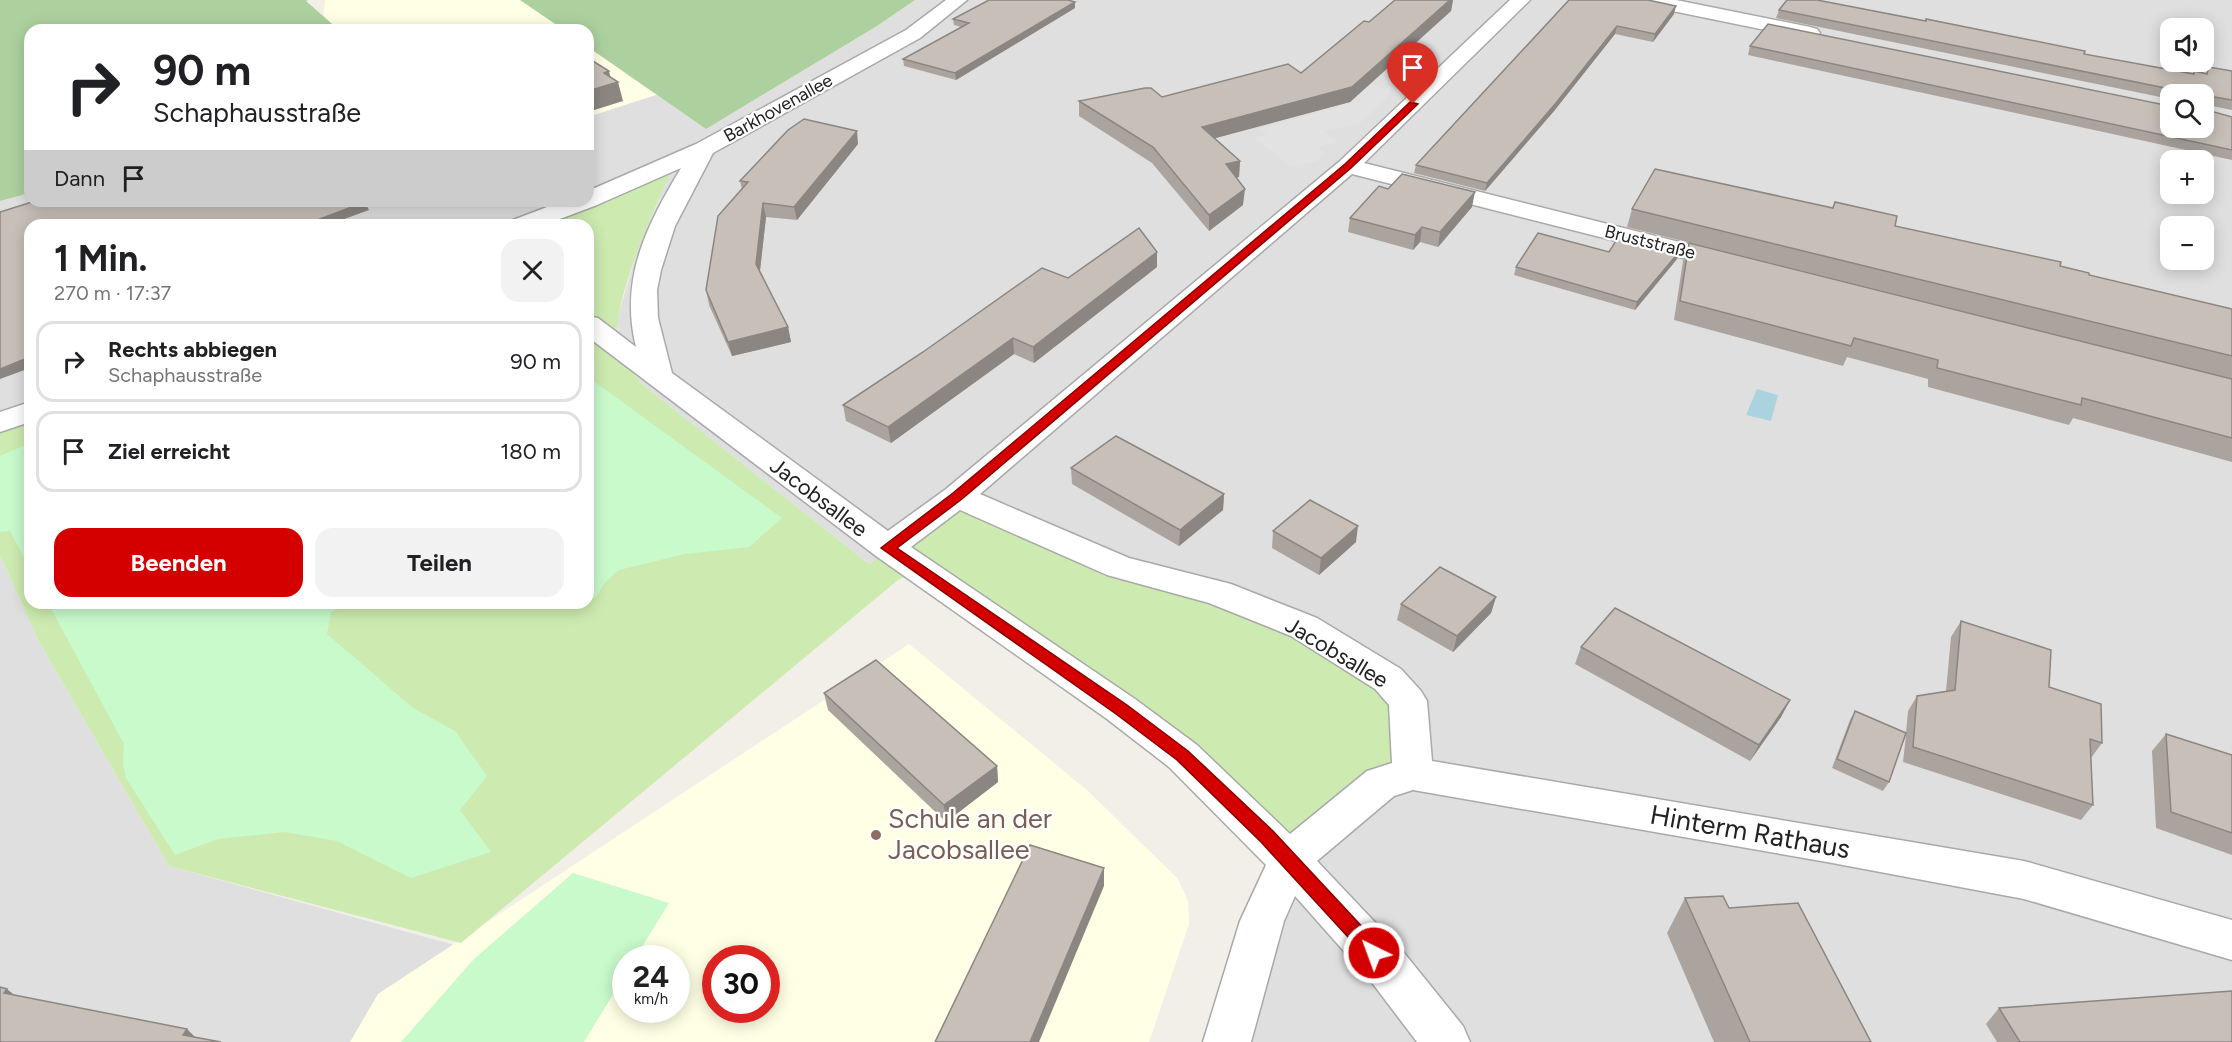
<!DOCTYPE html>
<html lang="de">
<head>
<meta charset="utf-8">
<style>
  :root { --surface:#fff; --page:#f2f2f2; --text:#202124; --muted:#757577; --line:#e0e0e0; --accent:#d40000 }
  body { margin:0; font-family:Figtree,sans-serif; background:var(--page); color:var(--text); height:100vh; display:flex; flex-direction:column; font-size:22px; white-space:nowrap }
  * { box-sizing:border-box; margin:0 }
  p { font-size:20px; color:var(--muted) }
  .icon { flex:none; width:33px; height:33px; fill:none; stroke:currentColor; stroke-width:2; stroke-linecap:round; stroke-linejoin:round }
  .map { position:relative; flex:1; overflow:hidden }
  .details { position:absolute; left:24px; top:219px; width:570px; height:390px; display:flex; flex-direction:column; background:var(--surface); border-radius:18px; box-shadow:0 3px 15px #0003 }
  .details>* { flex:none }
  .guide { position:absolute; left:24px; top:24px; width:570px; height:183px; border-radius:18px; box-shadow:0 3px 15px #0003; background:#fff; color:var(--text); overflow:hidden }
  .controls { position:absolute; left:2160px; top:18px; display:grid; gap:12px }
  .controls a { display:grid; place-items:center; width:54px; height:54px; border-radius:12px; background:var(--surface); box-shadow:0 3px 15px #0003; font-size:30px }
  .speed { position:absolute; left:612px; top:945px; display:flex; gap:12px; font-size:30px; font-weight:700; text-align:center }
  .speed>* { display:grid; place-content:center; width:78px; height:78px; border-radius:50%; background:var(--surface); box-shadow:0 3px 15px #0003; line-height:1 }
  .speed small { font-size:15px; font-weight:400 }
  .speed .limit { border:9px solid #d22; background:#fff; color:#111 }
  .pin { position:absolute; display:grid; place-items:center; width:51px; height:51px; color:#fff; margin:-62px -26px; border-radius:50% 50% 50% 0; rotate:-45deg; box-shadow:0 0 6px #0007 }
  .pin .icon { rotate:45deg }
  .me { position:absolute; width:66px; margin:-33px; rotate:318deg; stroke-linejoin:round; filter:drop-shadow(0 0 4px #0008) }
  .turn { display:flex; align-items:center; gap:21px; height:126px; padding:0 30px; font-size:27px }
  .turn .icon { width:78px; height:78px; stroke-width:2.5 }
  .turn b { display:block; font-size:42px; line-height:51px }
  .then { display:flex; align-items:center; height:57px; padding:0 30px; background:#0003; gap:12px; font-size:22px }
  .round { display:grid; place-items:center; flex:none; width:63px; height:63px; border-radius:18px; background:var(--page) }
  .overview { display:flex; align-items:center; justify-content:space-between; height:102px; padding:0 30px }
  h1 { font-size:36px; font-weight:700; line-height:45px }
  .button { display:flex; gap:12px; margin-top:auto; padding:12px 30px }
  .button a { flex:1; height:69px; border-radius:18px; background:var(--accent); color:#fff; font-size:24px; font-weight:700; line-height:69px; text-align:center }
  .button a+a { background:var(--page); color:var(--text) }
  ul { padding:0; list-style:none }
  li { display:flex; align-items:center; gap:18px; height:81px; margin:0 12px 9px; padding:0 18px; border:3px solid var(--line); border-radius:18px }
  li div { flex:1 }
  li b { display:block; font-size:22px }
  li em { font-style:normal }
  .map>svg:first-child { display:block }
</style>
</head>
<body>
<div class="map">
<svg width="2232" height="1042" viewBox="0 0 2232 1042">
  <rect width="100%" height="100%" fill="#f2efe9"/>
  <g fill="#e0dfdf" fill-rule="evenodd">
    <path d="M915 0H2232V1042H1217L1277 844 957 502 869 564 642 384 620 353 617 320 641 238 660 199 588 200V47L706 129 877 26ZM2170 28H2204V62H2170ZM2170 94H2204V128H2170ZM2170 160H2204V194H2170ZM2170 226H2204V260H2170Z"/>
    <path d="M30 193V201H587L524 225H30V412L0 424V201Z"/>
    <path d="M0 555 38 640 169 866 465 948 386 1042H0Z"/>
  </g>
  <g fill="#ffffe5" fill-rule="evenodd">
    <path d="M325 0H524L570 30H322Z"/>
    <path d="M588 42 665 92 588 117Z"/>
    <path d="M909 644 1087 790 1178 879 1188 901 1189 924 1149 1042H350L378 994ZM626 958H676V1010H626ZM716 958H766V1010H716Z"/>
  </g>
  <path fill="#cdebb0" d="M672 169C656 208 604 313 620 354 624 364 636 375 642 384L869 564 957 501 1303 628 1395 699 1393 760 1277 844 921 568 898 580 461 943 169 866 38 640 0 555V424L30 412V603H588V225H524Z"/>
  <g fill="#add19e">
    <path d="M0 0H308L306 1 339 30H30V193L0 201Z"/>
    <path d="M520 0H915L877 26 706 129 588 47V30H564Z"/>
  </g>
  <g fill="#c8facc">
    <path d="M588 377 782 518 749 547 685 554 619 570 605 582 597 596 588 601Z"/>
    <path d="M30 443V569L10 531 0 532V456Z"/>
    <path d="M48 603H347L331 612 327 634 413 708 455 731 487 776 460 810 491 852 411 878 337 841 284 832 218 839 175 855 126 778 123 764 124 744Z"/>
    <path d="M573 873 669 903 635 958H626L625 975 584 1042H401L474 959Z"/>
  </g>
  <path fill="#e2e2e2" d="M1368 81 1382 89 1393 87 1384 101 1360 123 1324 132 1337 142 1318 147 1325 153 1317 161 1291 167 1255 138 1267 134 1260 129 1363 100 1342 87Z"/>
  <path fill="#aad3df" d="M1757 389 1778 395 1771 421 1746 415Z"/>
  <g fill="none" stroke-linecap="round" stroke-linejoin="round">
    <g stroke="#a9a9a9" stroke-width="3">
      <g id="minor">
        <path d="M946 0H967L920 38 713 153 675 226 661 270 657 290 658 318 672 373 888 531 946 489 1340 161 1510 0H1530L1364 163 1739 257 1743 262 1739 267 1730 270 1352 174 980 494 1129 558 1231 584 1317 618 1401 669 1421 691 1427 701 1432 761 2024 861 2232 920V960L2024 899 1827 862 1413 790 1394 796 1317 861 1405 954 1463 1026 1470 1042H1417L1373 984 1295 896 1284 921 1251 1042H1203L1240 921 1266 865 1169 767 1107 719 876 556 588 337V316L598 318 636 347C619 278 647 225 681 168L597 205 544 225H510L513 220 563 201H588V191L696 144 906 30ZM960 510 1107 575 1209 603 1291 636 1375 689 1389 705 1392 763 1367 771 1290 834 1197 745 1135 699 911 547Z"/>
        <path d="M1639 0H1676L1810 27 1817 29 1820 33 1817 37 1810 39 1648 6 1641 4Z"/>
        <path d="M30 402V422L0 432V412Z"/>
      </g>
    </g>
    <use href="#minor" fill="#fff" fill-rule="evenodd"/>
  </g>
  <g fill="#aba49e">
    <path d="M1395 0H1453L1451 11 1350 102 1215 138 1240 161 1239 177 1236 178 1243 205 1209 231 1152 163 1079 116V101L1162 97 1301 73 1369 22Z"/>
    <path d="M1569 0 1674 14 1653 42 1615 34 1554 111 1485 191 1414 173 1416 165Z"/>
    <path d="M1075 8 956 80 904 66 903 59 961 27 954 25 953 19Z"/>
    <path d="M1779 10 2084 54 2193 74 2194 71 2206 73 2209 67 2232 71V110L2207 105V110L2232 117V160L1748 55 1750 46 2170 128 2204 94H2170V99L1776 18Z"/>
    <path d="M858 144 797 220 766 217 760 272 788 327 791 342 732 356 709 305 706 290 742 189 740 181Z"/>
    <path d="M1835 202 1895 226 2060 266 2089 275 2232 309V462L2073 418 2069 425 1928 387V379L1847 357 1843 366 1674 320 1683 261 1689 243 2058 335 1627 227 1632 209 1832 208Z"/>
    <path d="M1472 207 1438 247 1420 242 1413 250 1348 232 1350 218Z"/>
    <path d="M1677 259 1635 310 1514 275 1516 267Z"/>
    <path d="M1157 267 1034 363 1014 354 891 443 846 421 843 405 1068 278Z"/>
    <path d="M1071 468 1224 494 1223 510 1179 546 1072 484Z"/>
    <path d="M1273 531 1356 542 1319 575 1272 548Z"/>
    <path d="M1496 597 1491 613 1453 652 1397 620 1401 604Z"/>
    <path d="M1961 621 2049 687 2102 743 2091 758 2093 805 2081 820 1903 762 1906 735 1889 782 1883 791 1832 768 1850 720 1855 711 1906 733 1908 711 1917 696 1946 691 1951 637Z"/>
    <path d="M1581 647 1790 700 1781 717 1750 761 1575 664Z"/>
    <path d="M824 693 997 766 998 782 946 822 828 710Z"/>
    <path d="M2166 734 2232 755V855L2156 828 2152 751Z"/>
    <path d="M1685 898 1729 908 1871 1042H1714L1667 933Z"/>
    <path d="M1999 1008 2232 1042H1997L1986 1024Z"/>
  </g>
  <g fill="#8b8681">
    <path d="M1450 0H1453L1451 11 1350 102 1201 142 1202 127Z"/>
    <path d="M1075 2V8L956 80 955 73Z"/>
    <path d="M1676 6 1674 14 1653 42 1655 34Z"/>
    <path d="M1617 26 1615 34 1554 111 1485 191 1487 183Z"/>
    <path d="M609 71 612 84 618 82 623 101 588 112V91L604 73Z"/>
    <path d="M857 131 858 144 797 220 794 207Z"/>
    <path d="M1240 161 1239 177 1225 180 1226 164Z"/>
    <path d="M1245 189 1243 205 1209 231V215Z"/>
    <path d="M1475 192 1472 207 1438 247 1440 232Z"/>
    <path d="M365 202 369 210 328 225H304Z"/>
    <path d="M763 203 766 217 759 278 756 264Z"/>
    <path d="M1422 227 1420 242 1413 250 1415 235Z"/>
    <path d="M1157 252V267L1034 363 1033 347Z"/>
    <path d="M1679 252 1677 259 1635 310 1637 302Z"/>
    <path d="M788 327 791 342 732 356 728 342Z"/>
    <path d="M1013 338 1014 354 891 443 888 427Z"/>
    <path d="M30 357V368L0 379V369Z"/>
    <path d="M1224 494 1223 510 1179 546 1180 530Z"/>
    <path d="M1358 526 1356 542 1319 575 1321 558Z"/>
    <path d="M1496 597 1491 613 1453 652 1457 636Z"/>
    <path d="M1790 700 1781 717 1750 761 1759 745Z"/>
    <path d="M997 766 998 782 946 822 944 805Z"/>
    <path d="M1104 868V886L1039 1042H1030Z"/>
    <path d="M7 989 25 1004 4 993Z"/>
    <path d="M187 1029 200 1042 183 1035Z"/>
  </g>
  <g fill="#c7bfb8" stroke="#8b8681" stroke-width="1.5">
    <path d="M989 0H1068L1075 2 955 73 903 59 969 23 953 19Z"/>
    <path d="M1395 0H1450L1352 87 1202 127 1240 161 1226 164 1245 189 1209 215 1153 147 1079 101 1145 88H1151L1162 97 1288 64 1301 73 1364 21 1369 22Z"/>
    <path d="M1569 0H1648L1676 6 1655 34 1617 26 1556 103 1487 183 1416 165Z"/>
    <path d="M1787 0H1817L1926 21V19L2085 51 2084 54 2194 74V71L2207 74 2209 67 2232 71V100L2208 96 2207 110 2232 117V150L1750 46 1768 24 2170 106V128H2204V94H2176L2175 90 1779 10Z"/>
    <path d="M588 58 609 71 604 73 618 82 588 91Z"/>
    <path d="M804 119 857 131 794 207 763 203 756 264 788 327 728 342 706 290 718 216 748 182 740 181 788 130Z"/>
    <path d="M1655 169 1833 208 1835 202 1897 216 1895 226 2061 262 2060 266 2089 273V275L2232 309V356L1632 209Z"/>
    <path d="M1402 174 1475 192 1440 232 1422 227 1415 235 1350 218 1379 186 1388 189Z"/>
    <path d="M35 201H364L365 202 304 225H30V357L0 369V212Z"/>
    <path d="M1139 228 1157 252 1033 347 1013 338 888 427 843 405 923 352 1042 268 1068 278Z"/>
    <path d="M1538 233 1609 252 1619 236 1679 252 1637 302 1516 267Z"/>
    <path d="M1689 243 2232 379V438L2082 398 2081 405 1937 368 1938 360 1854 338 1851 346 1680 301Z"/>
    <path d="M1116 436 1224 494 1180 530 1071 468Z"/>
    <path d="M1310 500 1358 526 1321 558 1273 531Z"/>
    <path d="M1440 567 1496 597 1457 636 1401 604Z"/>
    <path d="M1615 608 1790 700 1759 745 1581 647Z"/>
    <path d="M1961 621 2051 650 2049 687 2101 704 2102 743 2090 739 2093 805 1913 747 1917 696 1955 690Z"/>
    <path d="M876 660 997 766 944 805 824 693Z"/>
    <path d="M1855 711 1906 733 1889 782 1837 759Z"/>
    <path d="M2166 734 2232 755V833L2171 812Z"/>
    <path d="M1030 845 1104 868 1030 1042H935Z"/>
    <path d="M1723 896 1729 908 1798 903 1871 1042H1750L1685 898Z"/>
    <path d="M0 987 7 989 4 993 187 1029 183 1035 221 1042H0Z"/>
    <path d="M2232 991V1042H2020L1999 1008Z"/>
  </g>
  <path fill="#d40000" stroke="#8a0000" stroke-width="1.5" d="M1410 102 1418 104 1351 168 962 499 897 548 1127 705 1188 751 1273 831 1381 947 1384 953 1381 959 1374 962 1368 959 1261 842 1177 760 1116 714 881 548 953 493 1345 164Z"/>
  <circle fill="#8d6e63" stroke="#fff" stroke-width="2" cx="876" cy="835" r="6"/>
  <g text-anchor="middle" stroke-width="4.5" stroke-linejoin="round" paint-order="stroke">
    <g font-size="18" fill="#222" stroke="#fff">
      <text transform="translate(778 108) rotate(-29)" y="6">Barkhovenallee</text>
      <text transform="translate(1650 242) rotate(14)" y="6">Bruststraße</text>
    </g>
    <g font-size="22" fill="#222" stroke="#fff">
      <text transform="translate(819 497) rotate(37)" y="8">Jacobsallee</text>
      <text transform="translate(1337 652) rotate(31)" y="8">Jacobsallee</text>
    </g>
    <g font-size="27" fill="#785e54" stroke="#fff" text-anchor="start">
      <text x="888" y="828">Schule an der<tspan x="888" dy="31">Jacobsallee</tspan></text>
    </g>
    <g font-size="27" fill="#222" stroke="#fff">
      <text transform="translate(1750 832) rotate(10)" y="9">Hinterm Rathaus</text>
    </g>
  </g>
</svg>
<div class="controls">
<a><svg class="icon" aria-label="sound" viewBox="0 0 24 24"><path d="M4 9h4l5-4v14l-5-4H4zM17 9q2 3 0 6"/></svg></a>
<a><svg class="icon" aria-label="search" viewBox="0 0 24 24"><circle cx="10" cy="10" r="6"/><path d="M15 15l6 6"/></svg></a>
<a>+</a>
<a>−</a>
</div>
<div class="speed"><div>24<small>km/h</small></div><div class="limit">30</div></div>
<div class="pin" style="left:1413px;top:104px;background:#d93025"><svg class="icon" aria-label="arrive" viewBox="0 0 24 24"><path d="M6 21V4h12l-3 4 3 4H6"/></svg></div>
<svg class="me" style="left:1374px;top:953px" viewBox="-20 -20 40 40"><circle r="17" fill="#d40000" stroke="#fff" stroke-width="3"/><path d="M0-11L8 9 0 5-8 9z" fill="#fff"/></svg>
<div class="guide">
<div class="turn"><svg class="icon" aria-label="right" viewBox="0 0 24 24"><path d="M7 20v-9h11M14 6l5 5-5 5"/></svg><div><b>90 m</b>Schaphausstraße</div></div>
<div class="then">Dann<svg class="icon" aria-label="arrive" viewBox="0 0 24 24"><path d="M6 21V4h12l-3 4 3 4H6"/></svg></div>
</div>
<section class="details">
<div class="overview"><div><h1>1 Min.</h1><p>270 m · 17:37</p></div><a class="round"><svg class="icon" aria-label="close" viewBox="0 0 24 24"><path d="M6 6l12 12M18 6L6 18"/></svg></a></div>
<ul>
<li><svg class="icon" aria-label="right" viewBox="0 0 24 24"><path d="M7 20v-9h11M14 6l5 5-5 5"/></svg><div><b>Rechts abbiegen</b><p>Schaphausstraße</p></div><em>90 m</em></li>
<li><svg class="icon" aria-label="arrive" viewBox="0 0 24 24"><path d="M6 21V4h12l-3 4 3 4H6"/></svg><div><b>Ziel erreicht</b></div><em>180 m</em></li>
</ul>
<div class="button"><a>Beenden</a><a>Teilen</a></div>
</section>
</div>
</body>
</html>
